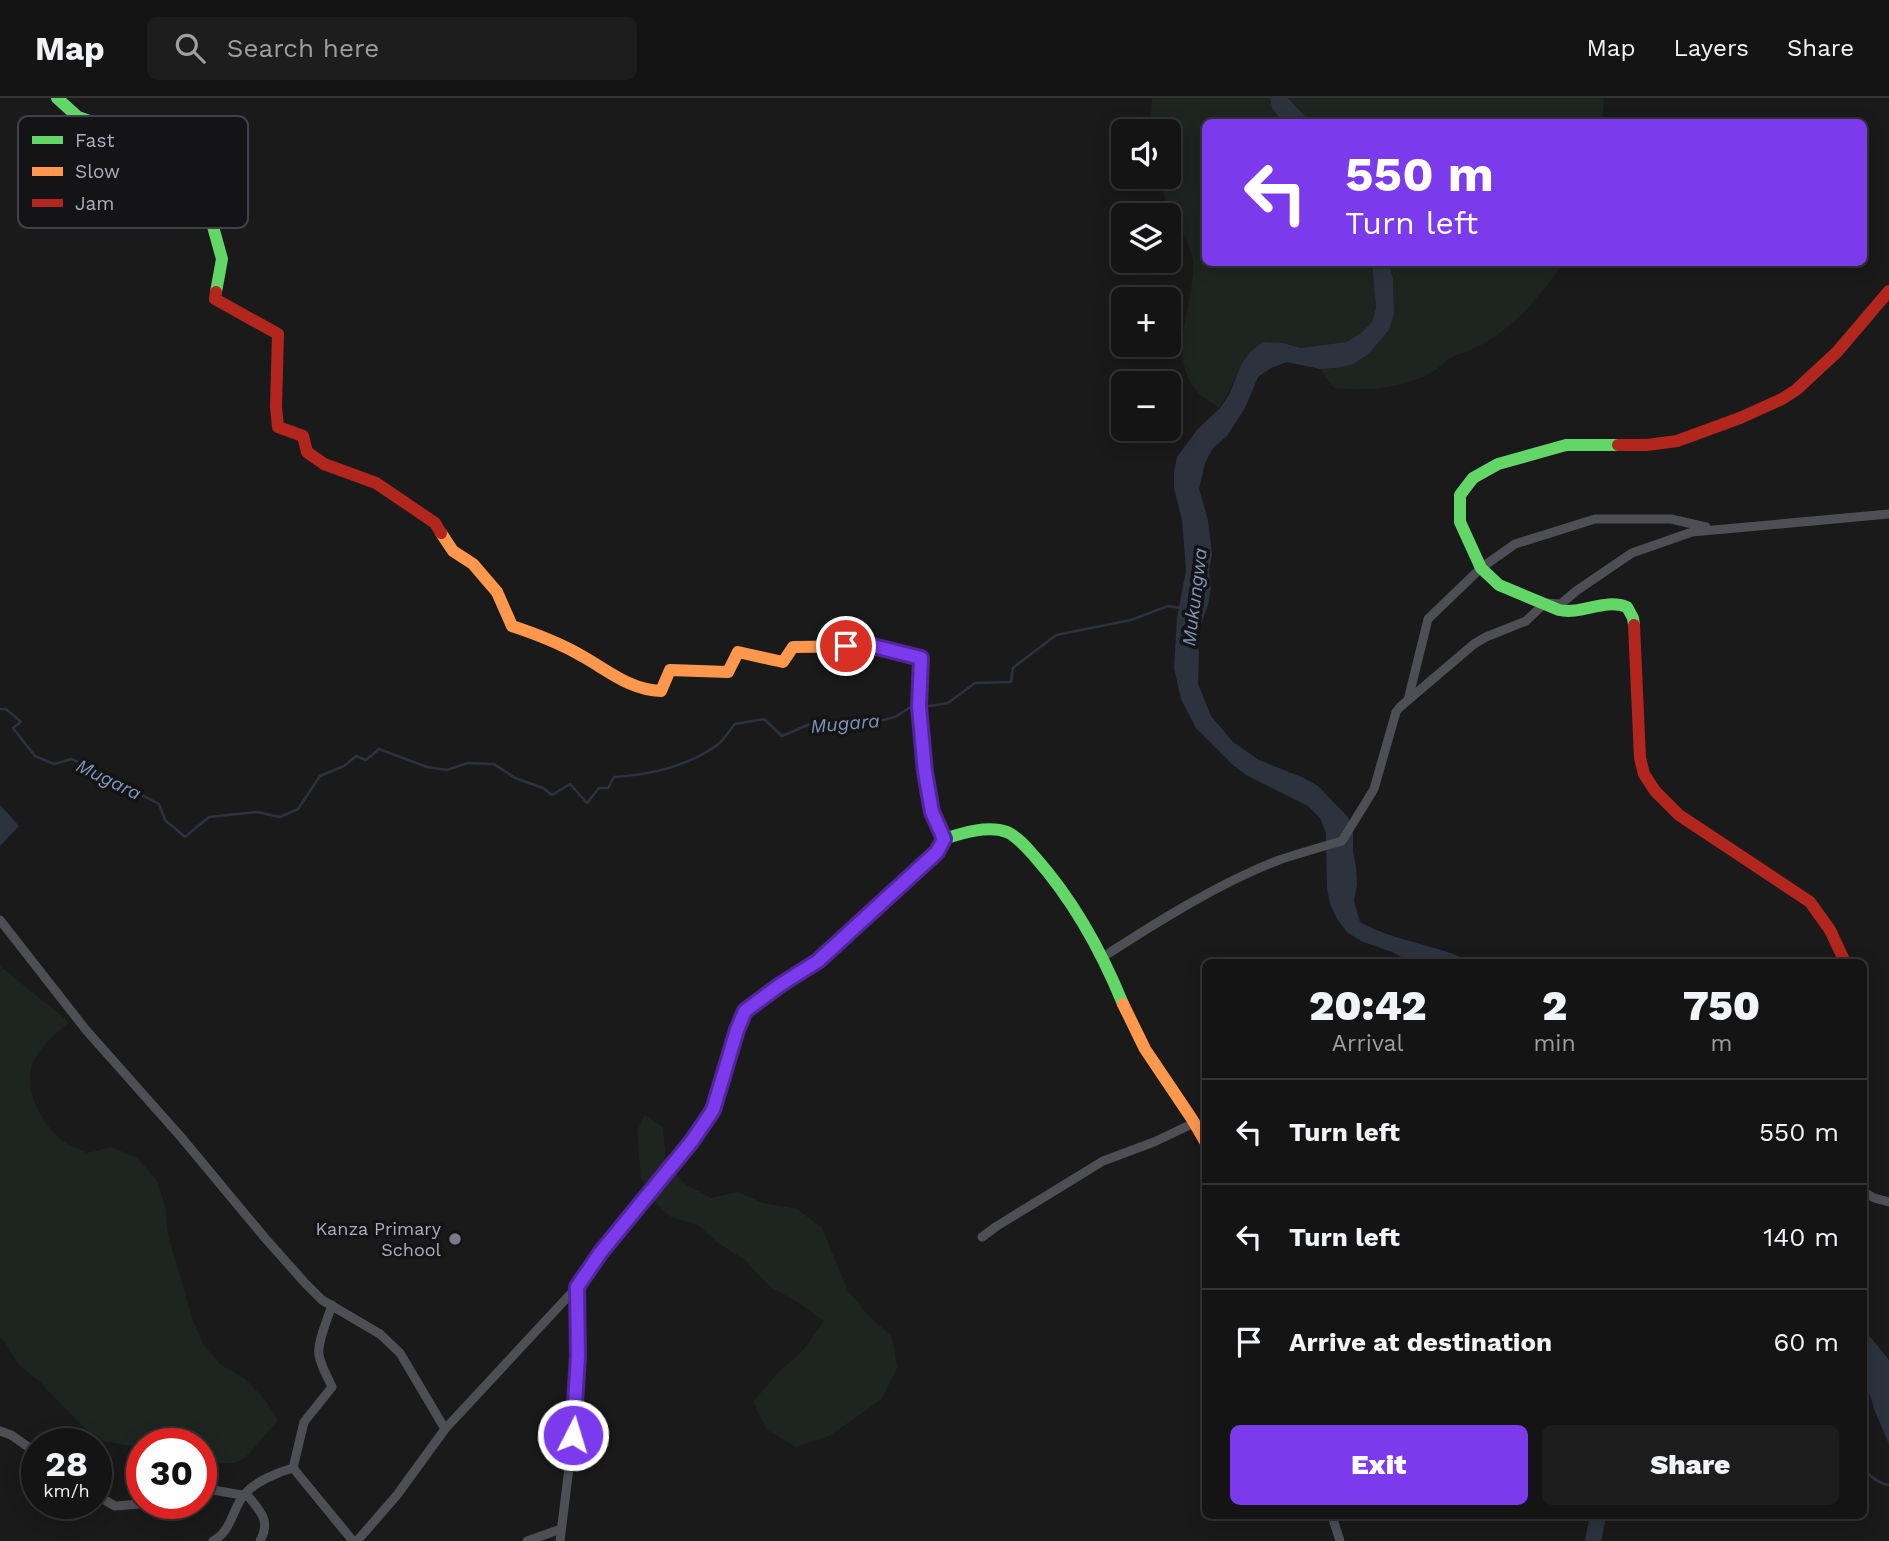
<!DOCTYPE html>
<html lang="en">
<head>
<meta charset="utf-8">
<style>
  :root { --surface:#141414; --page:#1d1d1d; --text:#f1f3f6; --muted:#9d9ea0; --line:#333334; --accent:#7c3aed }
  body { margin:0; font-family:"Work Sans",sans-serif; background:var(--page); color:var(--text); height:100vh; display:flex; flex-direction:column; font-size:26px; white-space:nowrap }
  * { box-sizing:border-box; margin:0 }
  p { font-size:23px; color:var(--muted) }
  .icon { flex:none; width:38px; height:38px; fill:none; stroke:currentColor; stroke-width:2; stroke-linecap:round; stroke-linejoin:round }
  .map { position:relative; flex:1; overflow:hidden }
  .side { position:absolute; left:1202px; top:861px; width:665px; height:560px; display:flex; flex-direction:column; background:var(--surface); border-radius:10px; box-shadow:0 4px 18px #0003,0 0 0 2px var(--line) }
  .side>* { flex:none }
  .banner { position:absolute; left:1202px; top:21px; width:665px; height:147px; border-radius:10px; box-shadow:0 4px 18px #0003,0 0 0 2px var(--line); background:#7c3aed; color:#fff; overflow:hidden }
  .buttons { position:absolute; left:1111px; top:21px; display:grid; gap:14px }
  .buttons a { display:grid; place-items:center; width:70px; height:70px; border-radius:10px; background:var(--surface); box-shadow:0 4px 18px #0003,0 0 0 2px var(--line); font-size:35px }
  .speed { position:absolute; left:21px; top:1330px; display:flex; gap:14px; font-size:35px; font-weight:700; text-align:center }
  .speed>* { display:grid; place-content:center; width:91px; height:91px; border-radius:50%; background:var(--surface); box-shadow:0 4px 18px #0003,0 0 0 2px var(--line); line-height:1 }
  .speed small { font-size:18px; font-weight:400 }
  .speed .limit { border:10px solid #d22; background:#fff; color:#111 }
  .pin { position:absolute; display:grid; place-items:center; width:60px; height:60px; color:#fff; margin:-30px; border:4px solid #fff; border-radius:50%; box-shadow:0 2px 7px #0007 }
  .me { position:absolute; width:77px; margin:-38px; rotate:5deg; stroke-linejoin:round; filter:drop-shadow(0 0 5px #0008) }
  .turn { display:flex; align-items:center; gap:24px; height:147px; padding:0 28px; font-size:32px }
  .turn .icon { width:91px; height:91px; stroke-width:2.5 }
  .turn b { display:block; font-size:49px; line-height:60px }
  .eta { display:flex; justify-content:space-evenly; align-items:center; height:119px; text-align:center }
  .eta b { font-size:42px; font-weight:800; line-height:49px }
  .action { display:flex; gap:14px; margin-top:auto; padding:14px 28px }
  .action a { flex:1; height:80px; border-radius:10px; background:var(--accent); color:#fff; font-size:28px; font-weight:800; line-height:80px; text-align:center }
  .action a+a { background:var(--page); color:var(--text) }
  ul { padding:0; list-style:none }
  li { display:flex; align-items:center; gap:21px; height:105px; padding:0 28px; border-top:2px solid var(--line) }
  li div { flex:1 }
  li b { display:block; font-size:26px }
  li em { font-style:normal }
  header { display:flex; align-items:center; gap:42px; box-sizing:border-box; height:98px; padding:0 35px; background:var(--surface); border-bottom:2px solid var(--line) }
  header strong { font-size:33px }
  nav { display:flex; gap:38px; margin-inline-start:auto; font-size:24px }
  .search { width:490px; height:63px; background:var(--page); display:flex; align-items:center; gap:18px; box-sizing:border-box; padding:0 24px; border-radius:10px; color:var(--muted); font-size:26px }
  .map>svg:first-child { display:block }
</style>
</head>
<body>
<header>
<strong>Map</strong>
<div class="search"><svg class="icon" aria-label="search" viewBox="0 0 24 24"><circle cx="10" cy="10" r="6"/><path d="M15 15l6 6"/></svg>Search here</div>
<nav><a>Map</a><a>Layers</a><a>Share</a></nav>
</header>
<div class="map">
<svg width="1889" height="1443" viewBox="0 0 1889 1443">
  <rect width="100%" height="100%" fill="#1a1a1b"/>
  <g fill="#1e2520">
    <path d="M1152 0H1270L1272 10 1282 24H1206V164L1372 165 1376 210 1372 224 1360 236 1346 244 1301 250 1283 245 1250 254C1238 272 1231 292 1219 310 1212 305 1199 298 1194 290 1167 250 1195 206 1193 164 1192 146 1174 120 1167 104 1163 96 1160 87 1157 79H1169V33H1150Z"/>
    <path d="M1288 0H1603L1604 3 1602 24H1310Z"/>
    <path d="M1389 165H1563C1540 199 1513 231 1475 250 1467 254 1458 256 1450 260 1443 265 1437 272 1429 276 1398 291 1368 293 1334 290L1320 271 1337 270 1389 232 1394 216 1393 181Z"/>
    <path d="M0 868 69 924C57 935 34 954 31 970 26 997 42 1026 63 1043 70 1048 79 1051 87 1055L112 1049 138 1061 156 1081 165 1107 168 1137 192 1220 203 1246 221 1267 244 1280 263 1299 278 1322C271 1330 248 1359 240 1363 230 1367 210 1365 201 1361V1346H142V1348H130L102 1343 80 1326 40 1284 19 1267 4 1243 0 1239Z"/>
    <path d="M645 1017 663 1029 666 1065 685 1086 711 1100 738 1094 763 1105 797 1111 822 1130 848 1193 868 1217 892 1239 897 1270 882 1301 829 1338 796 1349 767 1332 753 1304 776 1277 804 1251 824 1223 798 1204 770 1189 745 1162 718 1145 698 1127 671 1119 651 1101 641 1080 637 1033Z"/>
  </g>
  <g fill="#2c333e">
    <path d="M1270 0H1288L1310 24H1282L1272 10Z"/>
    <path d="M1372 165H1389L1393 181 1394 216 1389 232 1378 245 1367 257 1353 266 1337 270 1320 271 1287 264 1271 270 1258 279 1245 310 1227 338 1213 350 1205 365 1199 391 1208 422 1212 457 1209 473 1211 490 1208 507 1197 537 1199 553 1198 586 1211 618 1233 644 1259 662 1304 680 1318 688 1348 719 1353 736V753L1356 769 1357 787 1354 803 1360 824C1395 844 1436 846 1472 864H1416L1407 862 1392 854 1361 843 1347 834 1337 821 1330 806 1327 790 1326 735 1320 720 1308 708 1246 677 1233 667 1196 630 1181 601 1174 570 1177 520 1186 472 1182 422 1174 390V374L1177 359 1196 333 1220 310 1229 297 1241 267 1250 254 1263 244 1283 245 1301 250 1346 244 1360 236 1372 224 1376 210Z"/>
    <path d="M0 707 19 728 0 748Z"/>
    <path d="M1864 1234 1872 1241 1889 1262V1346L1874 1311 1865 1279Z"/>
  </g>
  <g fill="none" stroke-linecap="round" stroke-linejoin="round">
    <g stroke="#2c333e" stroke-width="2.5">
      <path d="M924 609 948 605 975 585 1011 584 1013 570 1056 537 1131 522 1168 508 1181 510"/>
      <path d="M0 611H6L21 624 13 630 35 658 54 666 72 661 159 706 165 722 185 739 209 719 257 714 280 719 298 711 320 678 344 668 356 658 366 662 379 651 427 669 447 672 467 665 494 666 515 680 543 690 552 697 570 686 587 705 599 690H608L614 679C649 677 689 668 717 647 724 642 729 633 735 626L764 621 782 638 810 626 843 622 864 627 895 619 909 610 914 609"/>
      <path d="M1864 1372C1871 1379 1879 1386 1889 1387"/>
    </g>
    <path stroke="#2c333e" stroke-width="16" d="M1593 1443 1598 1418"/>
    <g stroke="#4e4f54" stroke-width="9">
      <path d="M1408 602 1428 521 1481 470 1515 446 1595 421H1671L1706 429"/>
      <path d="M0 822 86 932 181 1039 265 1140 305 1185 322 1202 380 1236 400 1255 445 1331"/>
      <path d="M1103 859C1157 824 1219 785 1279 762 1300 755 1321 749 1342 743L1374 691 1396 614 1400 609 1474 546 1486 539 1526 523 1545 505 1561 506 1576 493 1632 455 1692 434 1889 416"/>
      <path d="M1864 1094 1874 1100 1889 1104"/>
      <path d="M982 1139 997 1128 1103 1063 1154 1044 1194 1025"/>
      <path d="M332 1207C328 1220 317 1244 319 1257 321 1269 328 1279 332 1289L304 1324 293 1370 353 1443"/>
      <path d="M0 1333 11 1337 37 1355"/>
      <path d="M201 1392H213L248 1398C261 1414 271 1423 260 1443"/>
      <path d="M96 1397 115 1408 153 1405"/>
      <path d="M1332 1418 1340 1443"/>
      <path d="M213 1443C232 1433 232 1411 244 1397 254 1384 278 1374 293 1370"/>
      <path d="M357 1443 397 1397 445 1331 577 1189 601 1154 693 1043 716 1004 737 932 745 913 781 887 818 863 937 754 944 741"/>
      <path d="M527 1443 561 1431"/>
      <path d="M560 1443 576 1313 578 1258 577 1189"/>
    </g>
    <g stroke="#63d668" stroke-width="12">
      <path d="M57 0 78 19 137 40 163 53 193 84 207 107 222 161 216 194"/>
      <path d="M1618 347H1566L1498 366 1473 380 1460 397V424L1481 470 1499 487 1559 512C1582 517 1604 500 1627 509L1633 520 1634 527"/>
      <path d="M883 550 921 560 919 609 925 674 932 714 944 741C962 735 988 727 1007 734 1018 739 1027 750 1035 759 1074 803 1101 852 1123 906"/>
    </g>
    <g stroke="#ff974d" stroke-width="12">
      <path d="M441 435 453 453 473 466 497 494 512 528C536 536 560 545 582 558 609 573 630 592 661 593L670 572 728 574 738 554 783 564 793 549 873 548 883 550"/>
      <path d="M1123 906 1145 951 1192 1021 1206 1045"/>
    </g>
    <g stroke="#b3261e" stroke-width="12">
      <path d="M216 194 215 201 278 236 276 309 278 329 303 338 307 354 324 366 376 385 435 425 441 435"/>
      <path d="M1618 347H1647L1677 343 1740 320 1782 301 1796 292 1837 254 1889 193"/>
      <path d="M1634 527 1640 660 1644 676 1655 693 1679 717 1810 804 1830 832 1845 864"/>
    </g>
  </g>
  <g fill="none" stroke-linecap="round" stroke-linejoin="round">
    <g stroke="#51269a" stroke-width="18">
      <path id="route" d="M573 1337 578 1258 577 1189 601 1154 692 1043 713 1012 737 932 745 913 780 887 818 863 937 754 944 741 932 714 925 674 919 609 921 560 873 548H846"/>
    </g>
    <use href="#route" stroke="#7c3aed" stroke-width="12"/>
  </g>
  <circle fill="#787a84" stroke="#141417" stroke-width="2.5" cx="455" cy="1141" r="7"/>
  <g text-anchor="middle" stroke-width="7" stroke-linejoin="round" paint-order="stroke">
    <g font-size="18" fill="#abaebc" stroke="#141417" text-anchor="end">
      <text x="441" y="1137">Kanza Primary<tspan x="441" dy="21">School</tspan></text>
    </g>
    <g font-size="19" font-style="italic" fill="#8097b8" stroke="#141417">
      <text transform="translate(1194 499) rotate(-83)" y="7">Mukungwa</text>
      <text transform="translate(845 625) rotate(-5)" y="7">Mugara</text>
      <text transform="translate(109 681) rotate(26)" y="7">Mugara</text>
    </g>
  </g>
  <rect x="18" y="18" width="230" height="112" rx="10" fill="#141417" stroke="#414249" stroke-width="2"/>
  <rect x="32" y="38" width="31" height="8" fill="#63d668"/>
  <rect x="32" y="69" width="31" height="9" fill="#ff974d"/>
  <rect x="32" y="101" width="31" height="8" fill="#b3261e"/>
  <g font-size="19" fill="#abaebc">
    <text x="75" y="49">Fast</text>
    <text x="75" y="80">Slow</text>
    <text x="75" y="112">Jam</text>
  </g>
</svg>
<div class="buttons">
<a><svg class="icon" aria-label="sound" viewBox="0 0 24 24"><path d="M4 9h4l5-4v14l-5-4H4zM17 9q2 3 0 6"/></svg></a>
<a><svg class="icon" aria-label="layers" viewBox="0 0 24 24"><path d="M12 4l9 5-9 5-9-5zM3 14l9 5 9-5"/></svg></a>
<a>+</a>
<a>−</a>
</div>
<div class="speed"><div>28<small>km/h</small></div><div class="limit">30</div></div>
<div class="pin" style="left:846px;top:548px;background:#d93025"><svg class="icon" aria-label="arrive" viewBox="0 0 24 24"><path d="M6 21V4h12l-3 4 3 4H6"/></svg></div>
<svg class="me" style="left:573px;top:1337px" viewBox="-20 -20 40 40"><circle r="17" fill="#7c3aed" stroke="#fff" stroke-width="3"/><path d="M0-11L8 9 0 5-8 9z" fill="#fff"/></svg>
<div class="banner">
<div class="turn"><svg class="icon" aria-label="left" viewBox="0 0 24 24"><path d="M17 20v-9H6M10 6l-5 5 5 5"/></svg><div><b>550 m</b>Turn left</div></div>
</div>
<section class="side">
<div class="eta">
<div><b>20:42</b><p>Arrival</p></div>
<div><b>2</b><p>min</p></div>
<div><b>750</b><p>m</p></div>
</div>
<ul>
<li><svg class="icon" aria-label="left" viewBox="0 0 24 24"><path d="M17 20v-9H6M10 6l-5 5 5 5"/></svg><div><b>Turn left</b></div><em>550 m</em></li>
<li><svg class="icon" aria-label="left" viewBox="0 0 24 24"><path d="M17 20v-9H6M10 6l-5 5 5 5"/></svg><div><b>Turn left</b></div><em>140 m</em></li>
<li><svg class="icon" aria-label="arrive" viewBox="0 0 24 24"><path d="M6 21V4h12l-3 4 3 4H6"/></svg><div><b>Arrive at destination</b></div><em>60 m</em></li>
</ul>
<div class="action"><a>Exit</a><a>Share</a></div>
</section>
</div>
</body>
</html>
